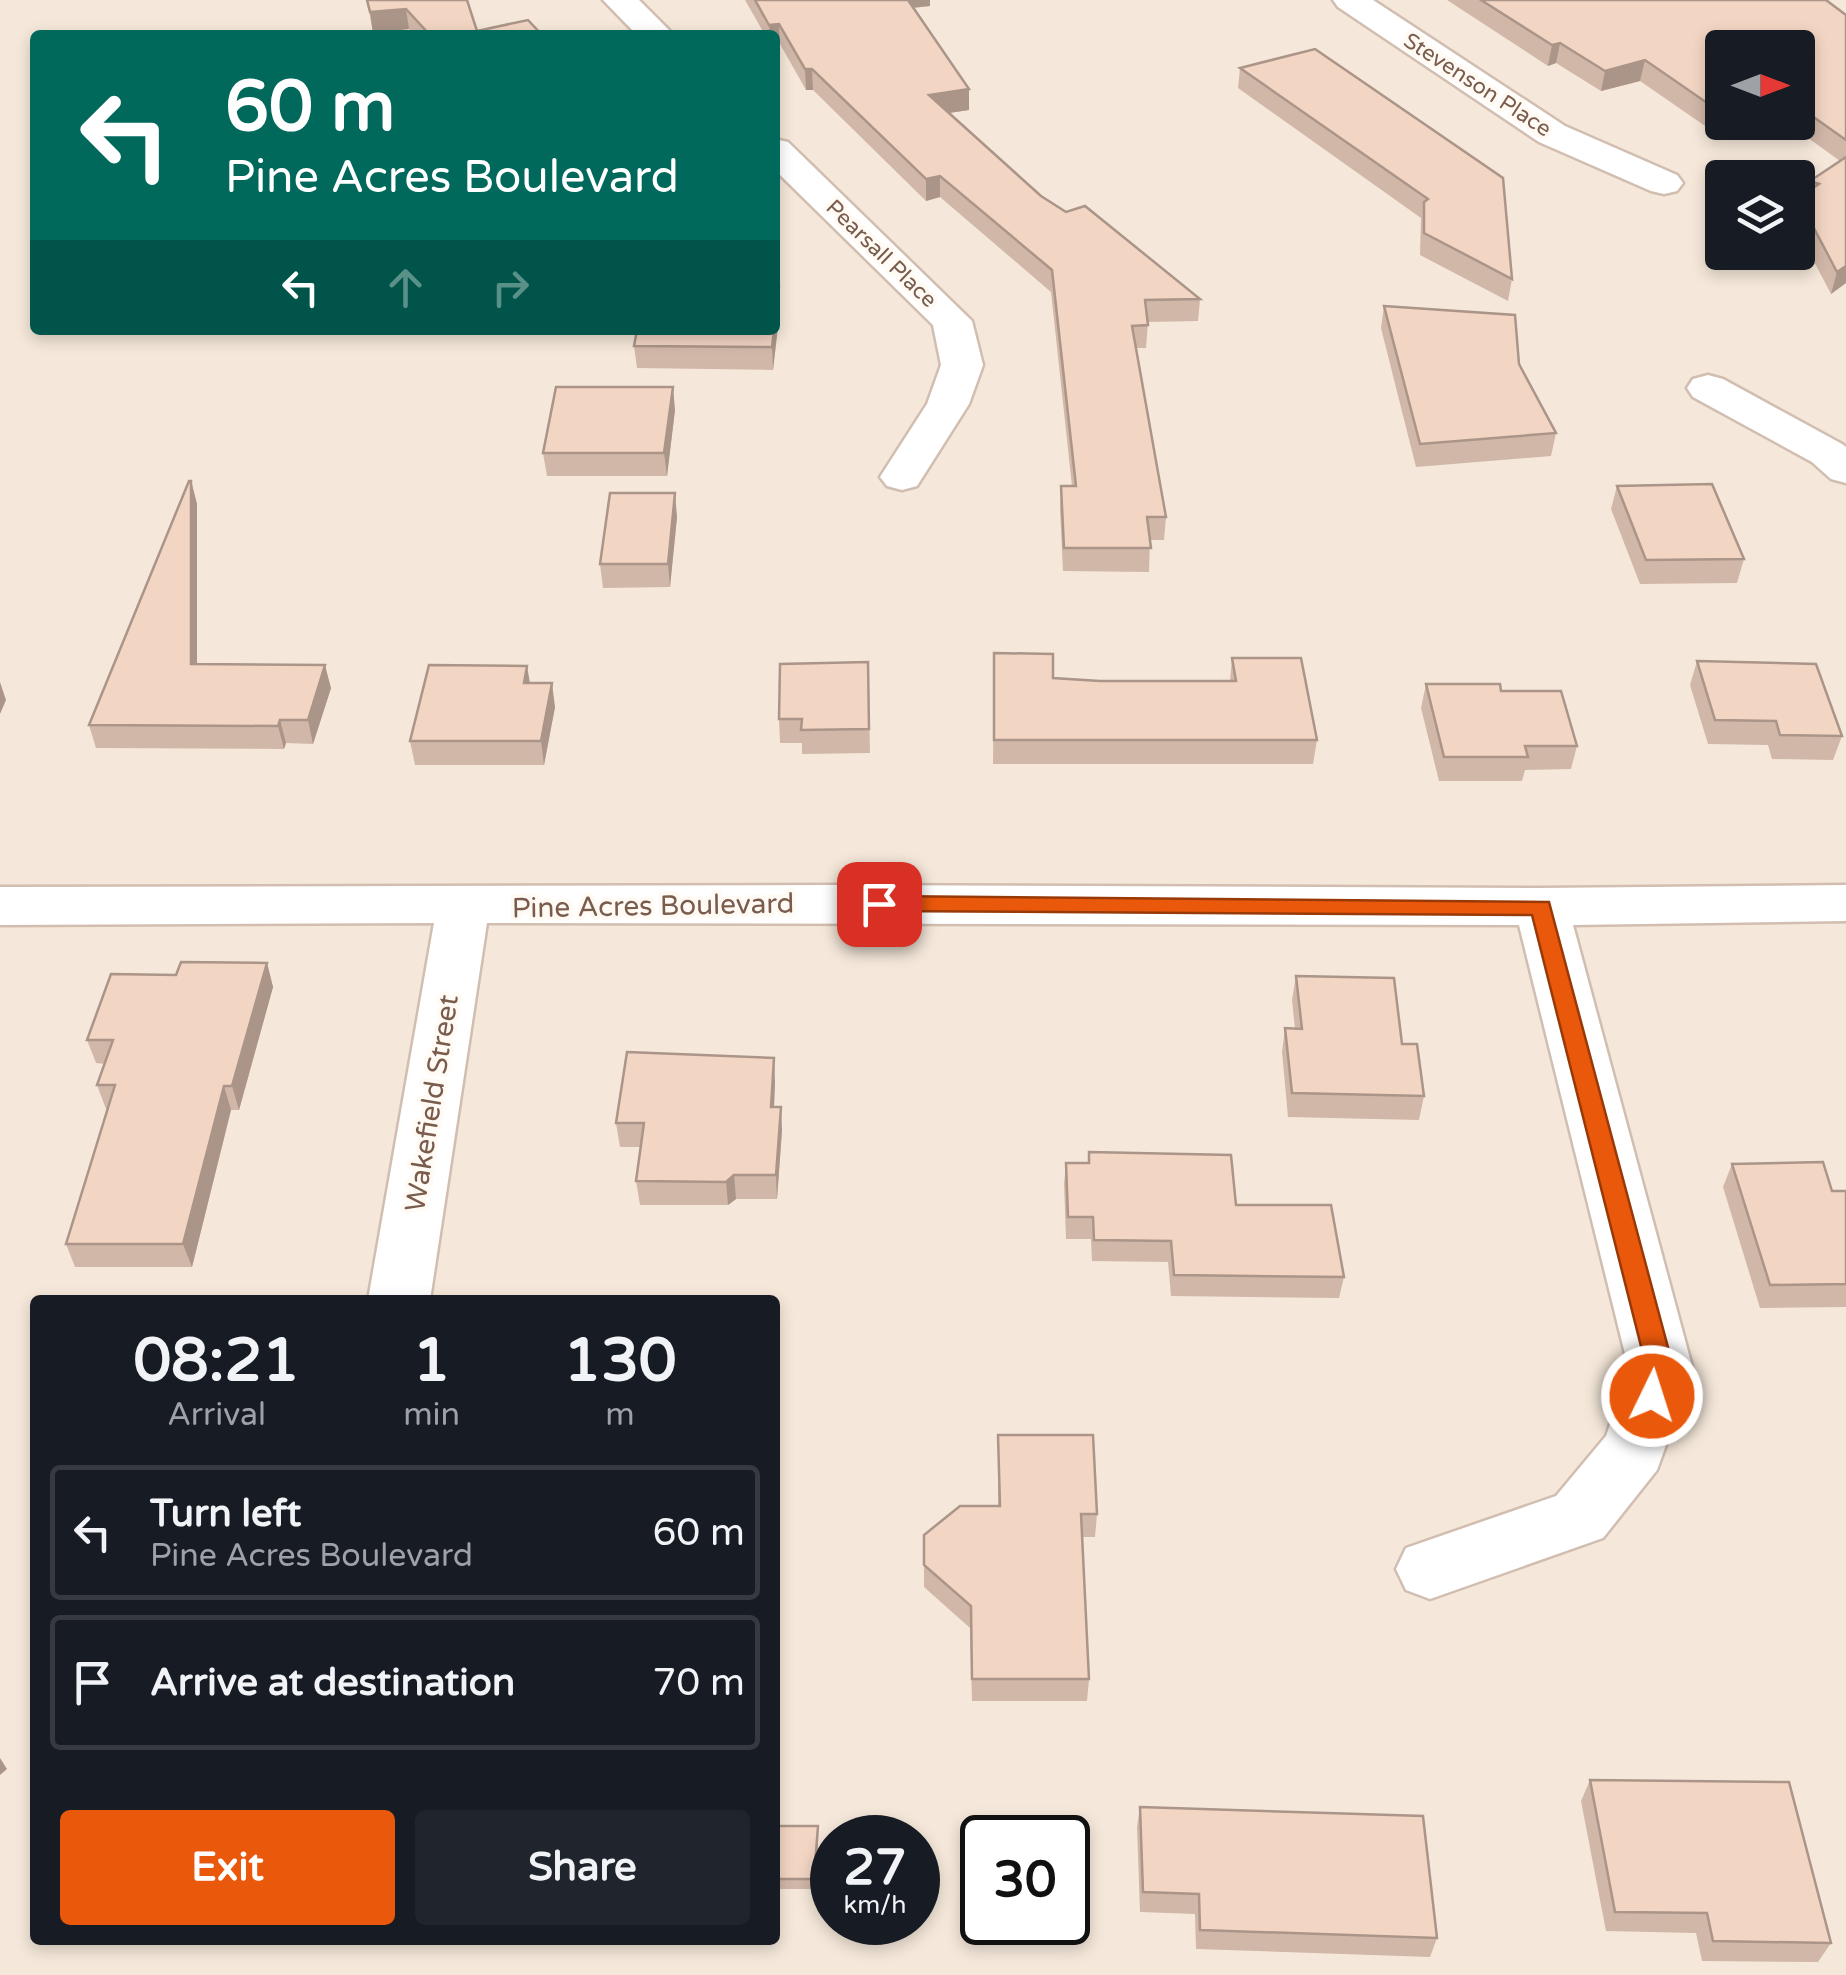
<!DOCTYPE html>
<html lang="en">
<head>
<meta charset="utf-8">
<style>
  :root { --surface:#171b24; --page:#20242c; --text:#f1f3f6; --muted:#9ea1a6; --line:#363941; --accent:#ea580c }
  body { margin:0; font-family:"Varela Round",sans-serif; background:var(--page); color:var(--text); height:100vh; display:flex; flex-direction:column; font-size:38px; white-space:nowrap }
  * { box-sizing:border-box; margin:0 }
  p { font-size:32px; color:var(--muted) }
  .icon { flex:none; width:55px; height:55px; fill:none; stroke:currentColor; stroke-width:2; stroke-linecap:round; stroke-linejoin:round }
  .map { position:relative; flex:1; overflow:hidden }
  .drawer { position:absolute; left:30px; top:1295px; width:750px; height:650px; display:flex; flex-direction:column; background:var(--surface); border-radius:10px; box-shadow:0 5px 15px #0003 }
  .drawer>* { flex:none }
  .hud { position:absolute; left:30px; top:30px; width:750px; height:305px; border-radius:10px; box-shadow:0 5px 15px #0003; background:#00695c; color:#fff; overflow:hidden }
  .needle { width:65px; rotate:90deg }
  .controls { position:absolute; left:1705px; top:30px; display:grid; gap:20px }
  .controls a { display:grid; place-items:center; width:110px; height:110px; border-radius:10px; background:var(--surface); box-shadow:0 5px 15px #0003; font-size:50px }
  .speed { position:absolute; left:810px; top:1815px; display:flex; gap:20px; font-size:50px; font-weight:700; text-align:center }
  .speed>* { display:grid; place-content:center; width:130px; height:130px; border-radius:50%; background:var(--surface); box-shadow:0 5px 15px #0003; line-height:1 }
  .speed small { font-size:25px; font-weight:400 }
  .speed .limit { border:5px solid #111; border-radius:15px; background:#fff; color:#111 }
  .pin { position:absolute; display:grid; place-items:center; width:85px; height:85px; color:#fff; margin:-42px; border-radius:20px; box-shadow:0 5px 15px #0006 }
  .me { position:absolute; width:110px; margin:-55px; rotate:4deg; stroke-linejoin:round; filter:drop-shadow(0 0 8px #0008) }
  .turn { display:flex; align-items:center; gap:35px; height:210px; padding:0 30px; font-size:45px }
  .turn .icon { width:130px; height:130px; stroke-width:2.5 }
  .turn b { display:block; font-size:70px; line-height:85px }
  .lanes { display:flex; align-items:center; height:95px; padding:0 30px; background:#0003; justify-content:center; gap:50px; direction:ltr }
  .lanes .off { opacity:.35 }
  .eta { display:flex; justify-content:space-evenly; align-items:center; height:170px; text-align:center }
  .eta b { font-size:60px; font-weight:700; line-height:70px }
  .primary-button { display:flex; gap:20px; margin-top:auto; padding:20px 30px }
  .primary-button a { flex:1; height:115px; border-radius:10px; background:var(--accent); color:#fff; font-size:40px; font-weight:700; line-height:115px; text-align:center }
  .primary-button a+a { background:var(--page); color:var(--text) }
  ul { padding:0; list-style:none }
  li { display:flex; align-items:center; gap:30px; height:135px; margin:0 20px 15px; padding:0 10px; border:5px solid var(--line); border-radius:10px }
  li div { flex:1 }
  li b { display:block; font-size:38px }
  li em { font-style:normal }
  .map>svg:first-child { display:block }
</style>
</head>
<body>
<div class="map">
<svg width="1846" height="1975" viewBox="0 0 1846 1975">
  <rect width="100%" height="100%" fill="#fdf6ec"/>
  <path fill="#f5e8da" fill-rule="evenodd" d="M0 0H1846V1975H0ZM35 35H775V330H35ZM1722 48H1798V122H1722ZM1722 178H1798V252H1722ZM35 1300H775V1940H35ZM832 1838H918V1922H832ZM982 1838H1068V1922H982Z"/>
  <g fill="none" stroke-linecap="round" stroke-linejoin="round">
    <g stroke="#d1beb0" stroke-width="5">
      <g id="street">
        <path d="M603 0H639L674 35H637Z"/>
        <path d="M1333 0H1373L1565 126 1677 175 1683 183 1677 191 1664 194 1651 191 1539 142 1338 7Z"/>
        <path d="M775 139 788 142 972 321 983 365 969 404 917 486 902 490 887 486 880 477 927 404 941 365 933 325 775 170Z"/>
        <path d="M1708 375 1723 379 1842 444 1846 447V483L1831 479 1812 462 1693 397 1687 388 1693 379Z"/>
        <path d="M840 885 1541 888 1846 885V921L1573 925 1693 1370 1657 1470 1603 1538 1430 1599 1406 1590 1396 1569 1406 1548 1556 1496 1606 1436 1629 1370 1519 925 487 923 430 1300H368L434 923 0 925V887Z"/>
      </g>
    </g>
    <use href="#street" fill="#fff" fill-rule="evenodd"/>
  </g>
  <g fill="#d1b7a8">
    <path d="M367 0H467L477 31 542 35H414L409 29 373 33Z"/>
    <path d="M745 0H930V6L913 8 969 110 949 113 1041 196 1200 299 1198 321 1148 322 1146 348H1136L1166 517 1164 540H1150L1149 572 1063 571 1060 509 1061 486H1072L1051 292 940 197 926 201 813 90H806L780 44 775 45V35H765Z"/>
    <path d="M1447 0H1826L1846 15V283L1831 294 1798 231V198L1806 193 1810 181 1840 161 1786 122H1798V48L1722 122H1730L1708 128 1640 81 1601 91 1556 63 1548 66Z"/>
    <path d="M1315 49 1512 279 1508 301 1420 255 1421 218 1238 88 1240 68Z"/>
    <path d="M779 286 780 309 773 370 637 368 634 346Z"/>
    <path d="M1384 306 1519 364 1556 433 1551 456 1416 467 1381 328Z"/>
    <path d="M675 410 667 476H547L543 453Z"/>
    <path d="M191 481 197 504V664L331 688 313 744 286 743 284 749 96 748 89 725Z"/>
    <path d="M1617 486 1744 559 1737 583 1640 584 1611 509Z"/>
    <path d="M677 517 670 587 603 588 600 564Z"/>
    <path d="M994 653 1053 678 1100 681H1230L1232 658 1317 740 1313 764H993Z"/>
    <path d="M1697 661 1842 736 1833 760 1772 759 1768 745 1708 744 1690 685Z"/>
    <path d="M868 662 870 753 802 754V743H780L779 719Z"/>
    <path d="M530 683 555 707 544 765H415L410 741Z"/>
    <path d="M1426 684 1501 691 1577 746 1571 769 1525 770 1522 781H1439L1421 708Z"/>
    <path d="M267 963 273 987 239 1110H231L192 1267H75L66 1244 108 1109H106L97 1085 105 1064 96 1063 87 1040 176 975Z"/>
    <path d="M1296 976 1402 1044 1424 1096 1419 1120 1288 1117 1282 1052 1285 1028 1295 1029 1292 1000Z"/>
    <path d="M775 1082 774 1107 782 1130 777 1199H736L728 1205H640L636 1181 641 1147H620L616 1123Z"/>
    <path d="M1089 1152 1236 1205 1344 1277 1339 1298 1171 1296 1168 1262 1092 1261 1091 1239H1066L1064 1184 1066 1163H1088Z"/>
    <path d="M1732 1164 1832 1191H1846V1307L1760 1308 1723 1187Z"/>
    <path d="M998 1435 1097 1514 1095 1537H1082L1089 1679 1087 1701H972L970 1628 924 1587V1535L998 1506Z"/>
    <path d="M1590 1780 1831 1943 1818 1962 1702 1961 1696 1933 1606 1931 1581 1801Z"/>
    <path d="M1140 1807 1437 1938 1430 1957 1196 1949 1195 1914 1140 1912 1137 1827Z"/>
    <path d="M775 1826 818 1836 815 1889H775Z"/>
  </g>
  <g fill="#aa9588">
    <path d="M900 0H930V6L900 9Z"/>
    <path d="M406 9 409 29 373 33 370 12Z"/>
    <path d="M779 24 780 44 775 45V35H770L769 25Z"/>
    <path d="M1560 43 1556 63 1548 66 1552 45Z"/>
    <path d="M1645 60 1640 81 1601 91 1605 71Z"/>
    <path d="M805 69H812L813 90H806Z"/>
    <path d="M969 89V110L929 116V95Z"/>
    <path d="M1722 105V122H1730L1708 128 1713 107Z"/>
    <path d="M940 176V197L926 201V179Z"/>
    <path d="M1846 266V283L1831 294 1837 272Z"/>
    <path d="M779 286 780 309 773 370 772 347Z"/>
    <path d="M673 387 675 410 667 476 664 453Z"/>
    <path d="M191 481 197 504V688L191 664Z"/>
    <path d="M675 493 677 517 670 587 668 564Z"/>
    <path d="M325 665 331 688 313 744 308 720Z"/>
    <path d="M527 666 531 689 524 683Z"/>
    <path d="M0 682 6 700 0 714Z"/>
    <path d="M552 683 555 707 544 765 541 741Z"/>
    <path d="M280 720 286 743 284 749 278 726Z"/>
    <path d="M267 963 273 987 239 1110 232 1086Z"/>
    <path d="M774 1058 775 1082 773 1130 771 1107Z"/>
    <path d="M224 1086 231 1110 192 1267 183 1244Z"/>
    <path d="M781 1107 782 1130 777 1199 776 1175Z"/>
    <path d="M734 1175 736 1199 728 1205 726 1182Z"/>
    <path d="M0 1758 7 1769 0 1775Z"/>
    <path d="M818 1826V1836L815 1889 814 1879Z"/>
  </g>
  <g fill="#f3d5c3" stroke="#aa9588" stroke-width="2.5">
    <path d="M367 0H467L477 31 528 20 542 35H430L406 9 370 12Z"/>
    <path d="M755 0H908L969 89 929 95 1041 196 1066 212 1085 206 1200 299 1145 300 1148 325 1132 326 1166 517H1147L1151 548H1064L1061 486H1076L1052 270 940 176 926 179 812 69H805L779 24 769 25Z"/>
    <path d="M1481 0H1826L1846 15V140L1798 106V48H1722V105L1713 107 1645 60 1605 71 1560 43 1552 45Z"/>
    <path d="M1315 49 1503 178 1512 279 1424 233V202L1428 199 1240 68Z"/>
    <path d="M1846 157V266L1837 272 1798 198 1819 184 1810 181Z"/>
    <path d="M775 282 779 286 775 324Z"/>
    <path d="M1384 306 1515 315 1519 364 1556 433 1420 444Z"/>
    <path d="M637 330H774L772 347 634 346Z"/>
    <path d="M556 387H673L664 453H543Z"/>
    <path d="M189 481H191V664L325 665 308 720H280L278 726 89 725Z"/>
    <path d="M1712 484 1744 559 1646 560 1617 486Z"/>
    <path d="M610 493H675L668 564H600Z"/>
    <path d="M994 653 1053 654V678L1100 681H1236L1232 658H1301L1317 740H994Z"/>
    <path d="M1697 661 1816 664 1842 736 1780 735 1776 721 1715 720Z"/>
    <path d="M868 662 869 729 801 730 802 719H779L780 664Z"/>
    <path d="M429 665 527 666 524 683H552L541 741H410Z"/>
    <path d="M1426 684H1500L1501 691H1561L1577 746H1525L1528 757H1444Z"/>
    <path d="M181 962 267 963 232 1086H224L183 1244H66L115 1085H97L113 1040H87L111 974 176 975Z"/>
    <path d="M1296 976 1394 978 1402 1044H1417L1424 1096 1292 1093 1285 1028 1302 1029Z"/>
    <path d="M627 1052 774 1058 771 1107H781L776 1175H734L726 1182 636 1181 644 1123H616Z"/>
    <path d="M1089 1152 1231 1155 1236 1205H1331L1344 1277 1174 1275 1171 1241 1094 1240 1093 1217H1068L1066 1163H1089Z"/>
    <path d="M1823 1162 1832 1191H1846V1284L1770 1285 1732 1164Z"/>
    <path d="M998 1435H1093L1097 1514H1081L1089 1679H972L971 1606 924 1565V1535L960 1506H1000Z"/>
    <path d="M1590 1780 1789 1782 1831 1943 1713 1941 1707 1913 1615 1912Z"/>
    <path d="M1140 1807 1423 1816 1437 1938 1200 1930 1199 1894 1143 1892Z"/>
    <path d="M775 1826H818L814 1879H775Z"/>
  </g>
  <path fill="#ea580c" stroke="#983908" stroke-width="2.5" d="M879 896 1549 902 1674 1370 1661 1404 1652 1408 1642 1404 1639 1396 1647 1370 1532 915 879 911 868 904Z"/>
  <g text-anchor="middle" stroke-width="8" stroke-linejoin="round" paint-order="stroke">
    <g font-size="22" fill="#7a5c4d" stroke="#fffaf3">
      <text transform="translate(1478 84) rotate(33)" y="8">Stevenson Place</text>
      <text transform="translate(882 253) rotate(44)" y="8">Pearsall Place</text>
    </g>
    <g font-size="28" fill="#7a5c4d" stroke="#fffaf3">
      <text transform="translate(653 905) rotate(-1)" y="10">Pine Acres Boulevard</text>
      <text transform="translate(431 1103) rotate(-81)" y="10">Wakefield Street</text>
    </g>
  </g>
</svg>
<div class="controls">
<a><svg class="needle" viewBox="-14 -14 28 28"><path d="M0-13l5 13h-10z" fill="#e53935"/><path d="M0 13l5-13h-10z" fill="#9ea1a6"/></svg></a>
<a><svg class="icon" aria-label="layers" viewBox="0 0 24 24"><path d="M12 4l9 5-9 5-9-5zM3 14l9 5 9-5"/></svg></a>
</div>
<div class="speed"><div>27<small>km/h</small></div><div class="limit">30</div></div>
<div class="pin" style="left:879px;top:904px;background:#d93025"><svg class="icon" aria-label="arrive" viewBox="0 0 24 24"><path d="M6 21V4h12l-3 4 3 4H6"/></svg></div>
<svg class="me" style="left:1652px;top:1396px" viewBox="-20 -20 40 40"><circle r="17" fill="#ea580c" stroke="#fff" stroke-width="3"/><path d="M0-11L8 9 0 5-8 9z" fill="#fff"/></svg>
<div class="hud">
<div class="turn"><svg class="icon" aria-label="left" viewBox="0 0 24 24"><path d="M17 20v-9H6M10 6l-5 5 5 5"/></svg><div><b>60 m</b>Pine Acres Boulevard</div></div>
<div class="lanes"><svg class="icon" aria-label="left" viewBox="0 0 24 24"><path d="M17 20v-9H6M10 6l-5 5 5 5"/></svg><svg class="icon off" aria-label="ahead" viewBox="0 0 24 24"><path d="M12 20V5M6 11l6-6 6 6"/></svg><svg class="icon off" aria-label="right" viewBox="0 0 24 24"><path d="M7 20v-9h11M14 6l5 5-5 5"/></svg></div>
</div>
<section class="drawer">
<div class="eta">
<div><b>08:21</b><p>Arrival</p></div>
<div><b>1</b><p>min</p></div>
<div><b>130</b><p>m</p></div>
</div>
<ul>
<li><svg class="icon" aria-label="left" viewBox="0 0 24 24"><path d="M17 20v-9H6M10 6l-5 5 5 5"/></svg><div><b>Turn left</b><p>Pine Acres Boulevard</p></div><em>60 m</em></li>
<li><svg class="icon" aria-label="arrive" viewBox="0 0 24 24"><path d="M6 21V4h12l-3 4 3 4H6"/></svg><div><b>Arrive at destination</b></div><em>70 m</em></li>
</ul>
<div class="primary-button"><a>Exit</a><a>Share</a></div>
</section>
</div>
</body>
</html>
